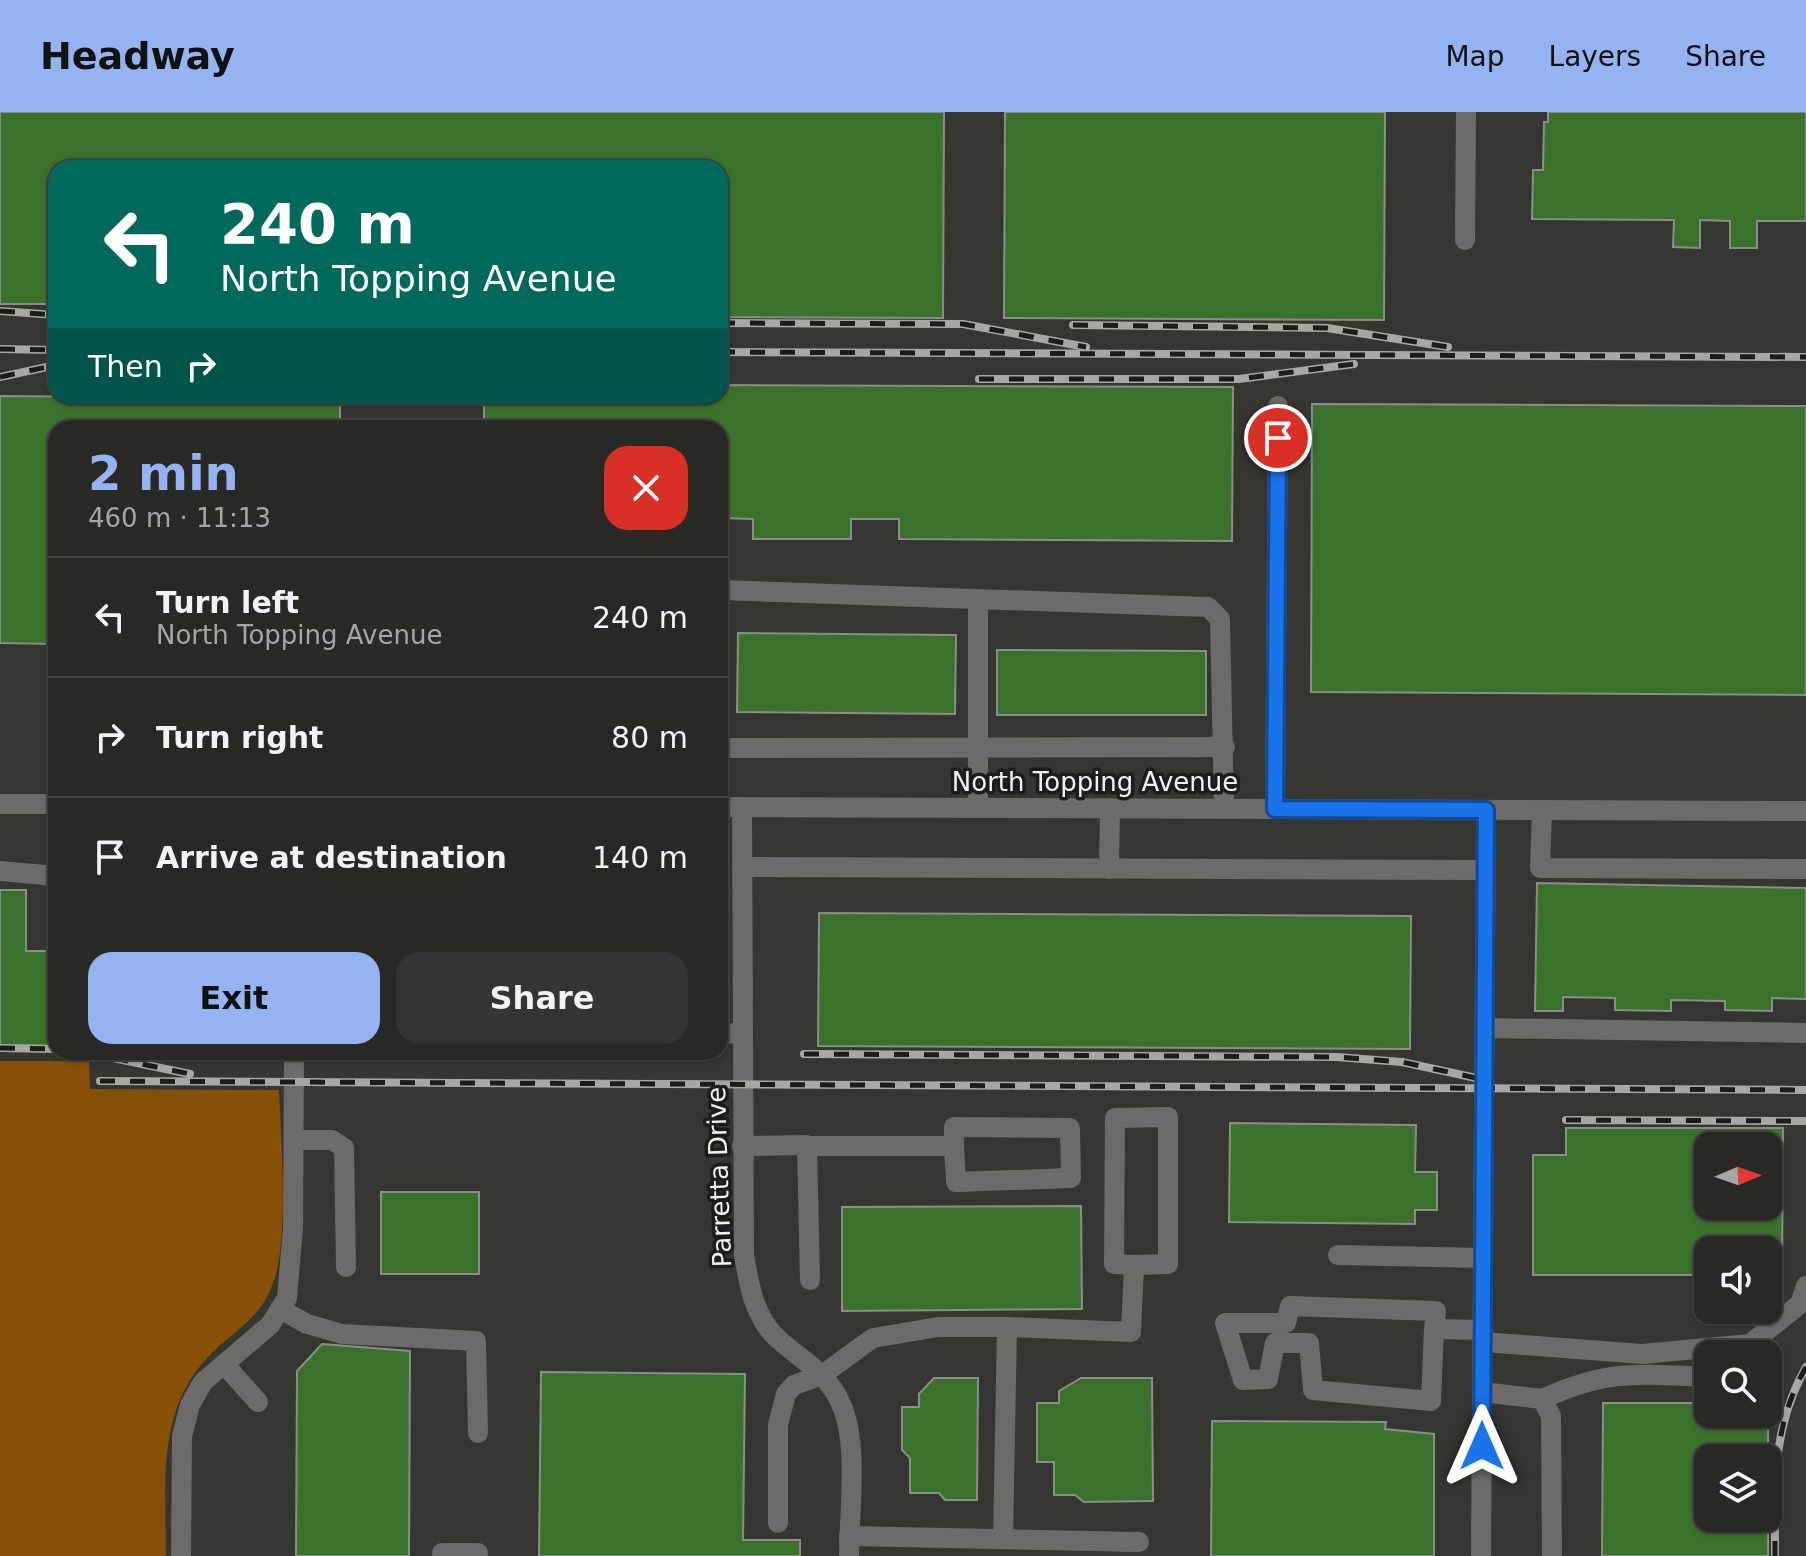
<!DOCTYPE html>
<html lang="en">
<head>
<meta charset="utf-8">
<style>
  :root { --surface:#282825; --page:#343432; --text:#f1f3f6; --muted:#a5a6a7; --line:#444442; --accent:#95b2f1 }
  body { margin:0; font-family:"DejaVu Sans",sans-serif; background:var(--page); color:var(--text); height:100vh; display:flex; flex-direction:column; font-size:30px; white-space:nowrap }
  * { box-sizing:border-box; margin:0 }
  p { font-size:26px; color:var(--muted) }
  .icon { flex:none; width:44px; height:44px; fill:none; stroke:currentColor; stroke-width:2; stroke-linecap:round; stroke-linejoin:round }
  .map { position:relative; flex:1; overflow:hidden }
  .sheet { position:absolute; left:48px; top:308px; width:680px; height:640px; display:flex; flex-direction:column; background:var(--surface); border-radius:24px; box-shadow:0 2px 6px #0004,0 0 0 2px var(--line) }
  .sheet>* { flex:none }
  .guide { position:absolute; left:48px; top:48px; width:680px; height:244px; border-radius:24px; box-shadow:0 2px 6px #0004,0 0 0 2px var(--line); background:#00695c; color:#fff; overflow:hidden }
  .needle { width:52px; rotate:88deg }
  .buttons { position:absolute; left:1694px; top:1020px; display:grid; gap:16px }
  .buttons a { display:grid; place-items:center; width:88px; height:88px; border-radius:16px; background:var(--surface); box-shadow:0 2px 6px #0004,0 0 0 2px var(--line); font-size:40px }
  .pin { position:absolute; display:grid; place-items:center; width:68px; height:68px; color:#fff; margin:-34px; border:4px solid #fff; border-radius:50%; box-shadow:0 2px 8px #0007 }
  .me { position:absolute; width:88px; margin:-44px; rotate:0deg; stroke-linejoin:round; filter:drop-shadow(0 0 6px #0008) }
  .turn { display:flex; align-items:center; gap:28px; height:168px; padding:0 40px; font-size:36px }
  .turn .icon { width:104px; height:104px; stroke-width:2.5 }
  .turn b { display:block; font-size:56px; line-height:68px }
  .then { display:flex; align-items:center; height:76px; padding:0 40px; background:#0003; gap:16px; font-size:30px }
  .round { display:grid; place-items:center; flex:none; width:84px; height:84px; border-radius:24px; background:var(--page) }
  .head { display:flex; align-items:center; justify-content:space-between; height:136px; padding:0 40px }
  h1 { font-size:48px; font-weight:700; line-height:60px; color:var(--accent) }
  .primary-button { display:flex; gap:16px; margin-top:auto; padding:16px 40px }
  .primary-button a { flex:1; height:92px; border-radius:24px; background:var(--accent); color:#111; font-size:32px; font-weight:700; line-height:92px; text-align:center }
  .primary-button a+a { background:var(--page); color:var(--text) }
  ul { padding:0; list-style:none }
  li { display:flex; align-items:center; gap:24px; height:120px; padding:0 40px; border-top:2px solid var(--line) }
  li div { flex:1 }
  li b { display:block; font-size:30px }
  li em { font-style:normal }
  header { display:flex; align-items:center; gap:48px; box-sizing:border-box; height:112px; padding:0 40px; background:var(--accent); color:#111 }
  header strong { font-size:38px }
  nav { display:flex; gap:44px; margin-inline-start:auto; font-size:28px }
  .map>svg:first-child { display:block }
</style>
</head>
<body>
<header>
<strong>Headway</strong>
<nav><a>Map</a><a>Layers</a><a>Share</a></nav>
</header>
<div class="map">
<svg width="1806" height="1444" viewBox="0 0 1806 1444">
  <rect width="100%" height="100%" fill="#353531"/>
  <path fill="#884f06" d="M0 949H89L90 977 279 978C281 1028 288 1116 276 1162 263 1208 235 1216 207 1246 156 1301 166 1374 166 1444H0Z"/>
  <g fill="#3a722b" stroke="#8a8d89" stroke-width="2" fill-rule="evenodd">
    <path d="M0 0H944L943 206 720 205V56H56V192H0Z"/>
    <path d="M1005 0H1385L1384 208 1004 206Z"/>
    <path d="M1548 0H1806V109H1757V136H1730V109L1700 108V136L1673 135 1674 108 1532 107 1533 58H1543L1544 10H1548Z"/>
    <path d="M720 273 1233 275 1232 429 899 427V407H851V427H753V407L720 406V316H484V284H720Z"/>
    <path d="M0 284 340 287V316H56V532L0 531Z"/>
    <path d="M1312 292 1806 294V583L1311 580Z"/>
    <path d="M738 521 956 523 955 602 737 600Z"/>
    <path d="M997 538 1206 539V603H997Z"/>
    <path d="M1537 771 1806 776V887L1772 886V899L1725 898V889L1671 888V899L1615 898V886L1563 885V899H1535Z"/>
    <path d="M0 778H26V839H56V934L0 933Z"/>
    <path d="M819 801 1411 804 1410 937 818 934Z"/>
    <path d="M1230 1011 1416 1013 1415 1060H1437V1098H1415V1112L1229 1110Z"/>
    <path d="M1566 1016H1783L1782 1164H1768V1138H1708V1163H1533V1043H1566ZM1708 1034H1768V1094H1708Z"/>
    <rect x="381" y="1080" width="98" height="82"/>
    <path d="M1081 1094 1082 1197 842 1199V1095Z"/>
    <path d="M322 1232 410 1239 409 1444H296L297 1259Z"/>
    <path d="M541 1260 745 1262 743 1428H800V1444H539Z"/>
    <path d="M934 1266H978L977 1388H945L939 1381H910V1346L902 1338V1295H919V1282Z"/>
    <path d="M1081 1266H1152L1153 1389 1084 1390 1075 1383H1054V1350H1037V1291H1059V1279Z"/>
    <path d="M1603 1291H1708V1302H1768V1346H1708V1406H1768V1444H1602Z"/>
    <path d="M1212 1309 1386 1310 1385 1317 1434 1322V1444H1211Z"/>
  </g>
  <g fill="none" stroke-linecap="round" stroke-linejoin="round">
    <g stroke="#6c6b69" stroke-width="20">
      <path d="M1465 128 1466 0"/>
      <path d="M720 478 1208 495 1220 507 1224 697"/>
      <path d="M978 487V695"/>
      <path d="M720 530V629"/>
      <path d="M720 636 1225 635"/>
      <path d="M0 692H56"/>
      <path d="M720 695 1806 699"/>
      <path d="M742 695 744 1143C749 1173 754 1205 778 1227 801 1248 828 1261 841 1292 859 1331 849 1400 849 1444"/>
      <path d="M1275 697 1278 294"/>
      <path d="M1542 698 1540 756 1806 757"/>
      <path d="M742 755 1485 758"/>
      <path d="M1109 757 1110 696"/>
      <path d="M0 759 56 764"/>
      <path d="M1485 916 1806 921"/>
      <path d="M720 922 742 921"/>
      <path d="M294 1028H332L344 1036 346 1155"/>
      <path d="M742 1034 807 1033 810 1168"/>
      <path d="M807 1034H954L956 1070 1071 1066 1070 1016 954 1015V1034"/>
      <path d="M1338 1143 1483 1146"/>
      <path d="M280 1197 307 1212 342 1222 476 1229 478 1321"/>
      <path d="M1007 1215 1131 1220 1134 1153 1114 1152 1115 1006 1168 1005V1152L1134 1153"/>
      <path d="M1434 1217 1431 1289 1313 1278 1309 1231H1275L1268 1267 1243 1268 1225 1211H1286L1290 1194 1436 1199 1434 1217 1483 1218"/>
      <path d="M1483 1230 1642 1242 1750 1232 1800 1192 1806 1174"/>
      <path d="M224 1252 258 1290"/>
      <path d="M1482 1280 1542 1287 1551 1304 1552 1444"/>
      <path d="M1542 1287C1608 1257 1637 1262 1708 1265"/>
      <path d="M778 1411V1313L786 1282 794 1273 822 1263 873 1226 938 1215H1007L1003 1427"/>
      <path d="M849 1424 1139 1430"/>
      <path d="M442 1441H478"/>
      <path d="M181 1444 182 1324 190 1293 203 1270 270 1213 287 1186 293 1116 294 940"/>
      <path d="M1481 1444 1486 698"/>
    </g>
    <g stroke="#a7a7a4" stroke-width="8">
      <g id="rail">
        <path d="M0 199 56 203"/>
        <path d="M720 211 963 212 1086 235"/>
        <path d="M1073 213 1327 216 1448 235"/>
        <path d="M0 237 56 238"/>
        <path d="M720 240 1806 245"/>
        <path d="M0 265 56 253"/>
        <path d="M979 267H1239L1354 252"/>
        <path d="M0 936 56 937"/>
        <path d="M84 940 190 962"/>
        <path d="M804 942 1337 945 1402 950 1490 969"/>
        <path d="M100 969 1806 978"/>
        <path d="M1566 1008 1806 1009"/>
        <path d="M1775 1444C1775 1375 1771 1317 1806 1255"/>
      </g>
    </g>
    <use href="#rail" stroke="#1c1d1b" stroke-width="5" stroke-dasharray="15" stroke-linecap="butt"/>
  </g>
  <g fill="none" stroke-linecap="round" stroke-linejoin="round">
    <g stroke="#114b97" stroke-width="20">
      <path id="route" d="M1278 326 1275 697 1486 698 1482 1334"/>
    </g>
    <use href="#route" stroke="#1a73e8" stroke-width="14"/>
  </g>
  <g text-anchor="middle" stroke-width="7" stroke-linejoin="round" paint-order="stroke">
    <g font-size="26" fill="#f1f1ef" stroke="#1c1d1b">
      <text x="1095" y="679">North Topping Avenue</text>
      <text transform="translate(719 1065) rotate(-92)" y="9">Parretta Drive</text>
    </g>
  </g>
</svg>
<div class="buttons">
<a><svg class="needle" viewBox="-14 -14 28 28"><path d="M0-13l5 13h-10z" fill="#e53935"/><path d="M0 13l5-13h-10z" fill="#a5a6a7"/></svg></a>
<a><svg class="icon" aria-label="sound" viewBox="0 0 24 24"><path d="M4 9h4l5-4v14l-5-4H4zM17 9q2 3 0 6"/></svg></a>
<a><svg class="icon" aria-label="search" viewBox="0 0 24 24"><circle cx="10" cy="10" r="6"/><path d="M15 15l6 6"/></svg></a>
<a><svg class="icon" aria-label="layers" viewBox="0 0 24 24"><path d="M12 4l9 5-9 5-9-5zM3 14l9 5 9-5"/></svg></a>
</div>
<div class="pin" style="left:1278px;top:326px;background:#d93025"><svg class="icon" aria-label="arrive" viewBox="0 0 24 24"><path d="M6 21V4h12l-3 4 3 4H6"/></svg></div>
<svg class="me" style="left:1482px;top:1334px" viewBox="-20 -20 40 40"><path d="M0-17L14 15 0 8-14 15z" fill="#1a73e8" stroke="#fff" stroke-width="4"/></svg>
<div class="guide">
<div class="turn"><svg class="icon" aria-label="left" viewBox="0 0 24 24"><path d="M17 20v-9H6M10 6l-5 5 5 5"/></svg><div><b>240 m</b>North Topping Avenue</div></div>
<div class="then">Then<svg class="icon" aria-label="right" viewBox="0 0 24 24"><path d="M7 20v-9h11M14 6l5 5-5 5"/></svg></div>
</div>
<section class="sheet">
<div class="head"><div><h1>2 min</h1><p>460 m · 11:13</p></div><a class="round" style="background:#d93025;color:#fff"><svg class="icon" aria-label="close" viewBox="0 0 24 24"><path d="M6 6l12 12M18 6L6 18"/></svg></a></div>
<ul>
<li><svg class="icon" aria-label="left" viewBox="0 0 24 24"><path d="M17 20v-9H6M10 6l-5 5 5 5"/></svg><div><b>Turn left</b><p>North Topping Avenue</p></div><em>240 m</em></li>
<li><svg class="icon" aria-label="right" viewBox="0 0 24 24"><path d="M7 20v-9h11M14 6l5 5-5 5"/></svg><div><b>Turn right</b></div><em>80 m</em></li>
<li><svg class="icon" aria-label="arrive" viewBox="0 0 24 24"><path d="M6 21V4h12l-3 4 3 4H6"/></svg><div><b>Arrive at destination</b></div><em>140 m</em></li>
</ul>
<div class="primary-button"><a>Exit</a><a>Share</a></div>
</section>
</div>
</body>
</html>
